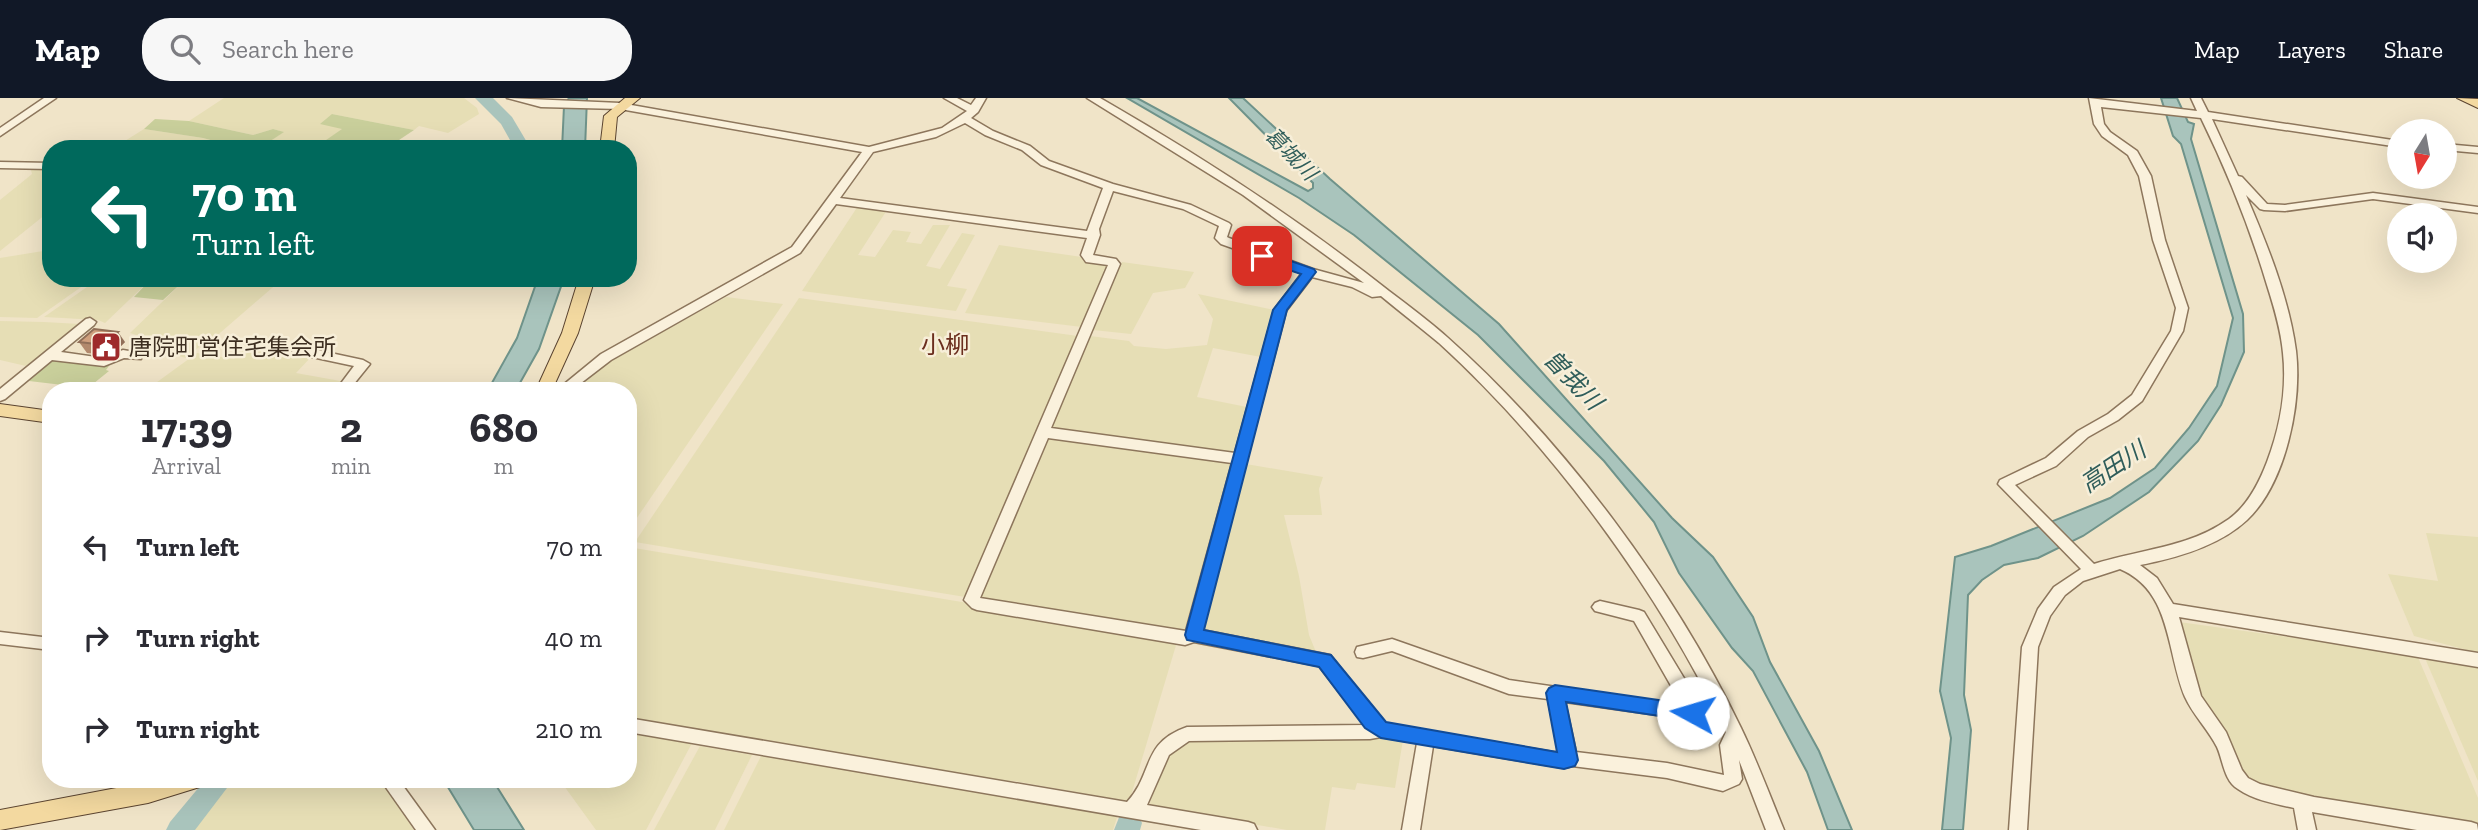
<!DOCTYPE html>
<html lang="en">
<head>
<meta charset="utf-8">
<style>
  :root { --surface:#fff; --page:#f7f7f7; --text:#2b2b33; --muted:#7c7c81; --accent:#111827 }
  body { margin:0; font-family:"Zilla Slab","Noto Sans JP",serif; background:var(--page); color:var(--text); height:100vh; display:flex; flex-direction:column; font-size:26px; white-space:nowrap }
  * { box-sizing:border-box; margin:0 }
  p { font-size:23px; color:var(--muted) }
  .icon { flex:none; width:38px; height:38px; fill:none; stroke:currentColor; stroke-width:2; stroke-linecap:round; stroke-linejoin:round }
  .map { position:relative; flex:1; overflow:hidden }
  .sheet { position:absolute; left:42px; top:284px; width:595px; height:406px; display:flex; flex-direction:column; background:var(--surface); border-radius:28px; box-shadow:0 7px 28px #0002 }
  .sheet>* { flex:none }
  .top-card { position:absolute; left:42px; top:42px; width:595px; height:147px; border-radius:28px; box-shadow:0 7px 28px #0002; background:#00695c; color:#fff; overflow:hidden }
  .needle { width:46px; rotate:191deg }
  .fabs { position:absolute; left:2387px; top:21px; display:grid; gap:14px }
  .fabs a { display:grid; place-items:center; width:70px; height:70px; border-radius:50%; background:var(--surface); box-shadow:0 7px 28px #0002; font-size:35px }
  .pin { position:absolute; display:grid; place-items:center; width:60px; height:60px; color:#fff; margin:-30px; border-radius:14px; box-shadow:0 4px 10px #0006 }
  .me { position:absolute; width:77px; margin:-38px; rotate:276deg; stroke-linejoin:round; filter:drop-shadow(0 0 5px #0008) }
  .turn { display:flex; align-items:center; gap:24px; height:147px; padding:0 35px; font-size:32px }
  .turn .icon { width:91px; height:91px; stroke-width:2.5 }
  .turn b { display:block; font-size:49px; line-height:60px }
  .eta { display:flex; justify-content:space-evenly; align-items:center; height:119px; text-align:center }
  .eta b { font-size:42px; font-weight:700; line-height:49px }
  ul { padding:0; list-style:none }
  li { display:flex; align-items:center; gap:21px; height:91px; padding:0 35px }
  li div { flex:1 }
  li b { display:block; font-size:26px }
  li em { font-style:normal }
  header { display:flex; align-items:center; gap:42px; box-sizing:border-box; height:98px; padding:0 35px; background:var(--accent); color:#fff }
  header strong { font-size:33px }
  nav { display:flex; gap:38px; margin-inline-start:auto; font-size:24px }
  .search { width:490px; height:63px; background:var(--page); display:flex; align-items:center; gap:18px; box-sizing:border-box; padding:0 24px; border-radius:28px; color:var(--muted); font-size:26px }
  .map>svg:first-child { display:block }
</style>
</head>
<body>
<header>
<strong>Map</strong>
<div class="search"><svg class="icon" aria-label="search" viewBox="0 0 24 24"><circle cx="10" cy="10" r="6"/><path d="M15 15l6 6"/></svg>Search here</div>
<nav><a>Map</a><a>Layers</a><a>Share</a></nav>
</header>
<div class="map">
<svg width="2478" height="732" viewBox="0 0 2478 732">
  <rect width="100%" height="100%" fill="#f0e4c8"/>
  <g fill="#e6deb5">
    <path d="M224 0H464L477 10 479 16 448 35 419 28 414 32 332 16 343 31 313 51H257L273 45 272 42 283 34 273 31 253 37 189 23Z"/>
    <path d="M144 31 203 40 226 46 212 51H169L154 43 142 51H112Z"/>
    <path d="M374 42H399L430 49 351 51Z"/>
    <path d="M31 72H51V112L0 153V102L26 81 32 76Z"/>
    <path d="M858 108 887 112 858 157 875 159 893 132 911 134 906 144 921 146 933 127H950L926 168 940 171 962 135 975 137 947 188 967 191 956 213 802 193Z"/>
    <path d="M999 147 1082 159 1083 162 1108 166 1109 169 1082 229 965 215Z"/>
    <path d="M43 153 51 154V180H94L37 220 0 219V160Z"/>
    <path d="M1122 164 1194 174 1185 190 1153 195 1131 236 1093 232Z"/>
    <path d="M100 180H152L105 225 98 222 44 219Z"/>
    <path d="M187 180H209L232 187 256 188 279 184 213 241 205 244 186 260 165 254 169 248 130 235Z"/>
    <path d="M1198 196 1274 212 1261 259 1213 250 1197 299 1247 309 1235 356 1051 331 1090 238 1129 243 1134 248 1166 251 1207 247 1213 221Z"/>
    <path d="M726 199 783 206 628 433V292H576L584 282 611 262Z"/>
    <path d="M799 200 1078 238 965 499 635 444Z"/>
    <path d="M0 223 44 224 80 226 26 268 0 262Z"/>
    <path d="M248 248 312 258 296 275 346 284 339 292H173L153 287 197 255 234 261Z"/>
    <path d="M1045 338 1234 364 1189 537 978 504Z"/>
    <path d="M1246 366 1323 379 1319 391 1322 417H1284L1299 478 1309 537 1318 559 1202 532Z"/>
    <path d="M2426 435 2478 439V555L2414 538 2388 476 2438 483Z"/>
    <path d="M628 449 968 505 1177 544 1130 701 1125 703 1014 683 1003 684 696 633 694 630 628 619Z"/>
    <path d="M2179 524 2417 557 2478 700V728L2268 692 2247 680 2239 671 2230 642 2201 600Z"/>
    <path d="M2424 558 2478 566V683Z"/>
    <path d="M628 634 692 645 646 732H596L559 681H628Z"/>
    <path d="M1192 641H1397L1403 642 1395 690 1357 685 1355 692 1332 689 1325 732H1287L1149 708 1165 659Z"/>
    <path d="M700 648 752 657 715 732H654Z"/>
    <path d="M762 656 1118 716 1113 732H724Z"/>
    <path d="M243 681H373L385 690 414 732H191L227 688Z"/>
  </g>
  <g fill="#c9cf9b">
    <path d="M332 16 414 32 399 42H374L351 51H313L342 31 320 26Z"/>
    <path d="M155 21 189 23 253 37 273 31 284 34 272 42 273 45 257 51H212L225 46 203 40 144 31Z"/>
    <path d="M152 180H187L163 202 134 199Z"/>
    <path d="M54 261 109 268 106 272 109 273 88 290 29 283Z"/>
  </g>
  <g fill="#a9c4bc" stroke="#6f938a" stroke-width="2">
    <path d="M569 0H587L585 51H562L564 8Z"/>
    <path d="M1127 0H1137L1308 93 1313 90V85L1229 0H1243L1330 81 1499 226 1672 420 1713 459 1753 519 1770 564 1819 653 1852 732H1828L1807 674 1753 573 1732 550 1679 475 1654 424 1604 363 1478 237 1354 137 1299 100Z"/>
    <path d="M2161 0H2177L2188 24 2194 26 2191 41 2243 216 2244 254 2221 307 2198 343 2149 394 2083 438 2038 460 2004 467 1982 482 1968 497 1964 597 1971 632 1963 732H1942L1951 640 1940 593 1955 459 1991 448 2110 400 2155 370 2189 330 2217 288 2233 220 2181 46 2173 38Z"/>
    <path d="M538 180H564L539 251 516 292H488L517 240Z"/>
    <path d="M443 681H492L524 732H474Z"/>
  </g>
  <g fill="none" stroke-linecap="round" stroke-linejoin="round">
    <g fill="#a9c4bc" fill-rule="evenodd">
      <path d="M475 0H493L512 19 531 51H515L501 26Z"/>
      <path d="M220 681 227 690 195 732H166L170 724 205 682Z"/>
      <path d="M1129 713 1138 717 1142 725 1140 732H1114L1120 717Z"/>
    </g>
    <g stroke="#8d765c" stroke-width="3">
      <g id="minor">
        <path d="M44 0H56L0 38V30Z"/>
        <path d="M507 0 620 5 869 49 942 30 967 13 944 0H957L971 7 976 0H986L978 14 971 20 993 33 1030 48 1049 63 1113 86 1191 107 1229 125 1231 127 1227 139 1229 140 1313 171 1364 185 1243 97 1087 0H1100C1201 58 1298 121 1389 193 1409 208 1429 223 1447 239 1563 342 1674 490 1741 630 1757 663 1770 698 1784 732H1766L1739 662 1742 681 1739 686 1723 693 1667 680 1572 668 1564 670 1433 648 1420 732H1402L1417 645 1381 639 1370 641 1189 643 1169 657 1147 707 1248 724 1254 726 1257 732H1201L628 634V620L1127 704C1154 675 1141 645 1187 629L1365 627 1319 568 1194 544 1185 547 977 512 972 510 964 502 1108 167 1086 164 1081 157 1087 140 836 106 800 155 611 262 572 292H557L601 256 792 149 862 54 620 11 541 9ZM965 25 985 37 1022 52 1041 67 1103 90 1087 133 840 100 873 54 936 39ZM1113 93 1183 111 1219 128 1215 140 1221 146 1302 175 1274 212 1235 355 1051 330 1120 166 1116 161 1093 157 1100 137 1099 131ZM1312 179 1352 189 1372 199 1381 198C1400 214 1420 229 1439 245 1553 349 1660 495 1726 634L1720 647 1724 677 1667 665 1576 654 1565 604 1693 622 1699 620 1701 615 1699 605 1644 514 1639 512 1600 503 1595 505 1592 509 1595 513 1634 523 1682 607 1509 582 1392 541 1357 549 1355 554 1357 559 1363 560 1392 553 1509 596 1548 601 1559 655 1385 626 1330 557 1202 532 1286 213ZM1048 340 1232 365 1186 533 980 500Z"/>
        <path d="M2089 0 2197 13 2191 0H2201L2208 14 2399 43V49L2212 21 2238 78 2242 79 2267 106 2285 107 2373 95 2478 109V115L2373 101 2285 113 2264 112 2260 111 2246 97C2267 146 2289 200 2296 253 2302 305 2286 385 2247 422 2219 448 2177 460 2140 467L2157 480 2173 506 2478 555V569L2179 519 2201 598 2226 634 2242 672 2248 680 2260 686 2314 699 2471 724 2477 726 2478 732H2417L2312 714 2316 732H2298L2294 710C2275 706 2254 702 2238 691 2224 683 2223 662 2217 649 2208 631 2193 617 2185 599 2166 553 2172 493 2120 471L2083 483 2065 497 2050 518 2038 549 2027 732H2009L2022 549 2038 511 2054 489 2081 471 1998 386 2000 382 2046 360 2078 333 2108 316 2132 297 2171 233 2176 210 2153 142 2139 78 2128 57 2102 38 2094 26ZM2101 9 2201 20C2227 73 2250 130 2267 187 2274 209 2281 232 2283 255 2287 291 2280 330 2267 364 2259 385 2248 407 2229 421 2188 450 2141 451 2094 466L2015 387 2056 368 2088 339 2118 322 2142 303 2183 233 2188 210 2165 142 2151 78 2137 53 2110 34 2104 26Z"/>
        <path d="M2445 46 2478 49V55L2445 52Z"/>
        <path d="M0 64 51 65V71L0 70Z"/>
        <path d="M90 220 96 224 94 227 61 254 103 260 123 252 141 255 142 258 141 261 124 260 104 268 52 262 5 301 0 303V291L86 221Z"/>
        <path d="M298 248 363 262 370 266 349 292H336L354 268 293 255 292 252 293 249Z"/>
        <path d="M0 534 51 540V552L0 546Z"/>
        <path d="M380 681H398L435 732H416Z"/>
      </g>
    </g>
    <g stroke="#5b4430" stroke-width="2">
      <g id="major">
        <path d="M625 0H640L617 19 614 51H600L604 18Z"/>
        <path d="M2457 0 2478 1V10Z"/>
        <path d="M579 180H595L578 235 552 292H536L562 235Z"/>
        <path d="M0 306 51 313V325L0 318Z"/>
        <path d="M164 681H206L203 688 148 705 0 732V712Z"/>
      </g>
    </g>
    <use href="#minor" fill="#faf1dc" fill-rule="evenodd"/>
    <use href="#major" fill="#f3d9a0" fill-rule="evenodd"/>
  </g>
  <path fill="#b2896c" d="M79 244H125L117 252 105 257 87 255Z"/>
  <path fill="#916f58" d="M118 234 125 244 117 252 105 257 96 246Z"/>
  <path fill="#cf9f7d" stroke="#916f58" stroke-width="2" d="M94 231 118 234 109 241 96 246 79 244Z"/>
  <path fill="#1a73e8" stroke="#114b97" stroke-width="2" d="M1262 153 1314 171 1316 174 1287 212 1204 532 1331 557 1386 624 1557 654 1546 595 1549 590 1555 587 1693 607 1699 610 1702 615 1699 621 1693 623 1566 604 1578 662 1575 668 1564 671 1381 640 1365 630 1319 569 1187 542 1185 537 1273 212 1301 176 1257 161 1255 158Z"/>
  <defs>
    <g id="civic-square" transform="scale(1.575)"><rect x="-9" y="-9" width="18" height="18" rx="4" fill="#9e2a2b" stroke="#f7eed8"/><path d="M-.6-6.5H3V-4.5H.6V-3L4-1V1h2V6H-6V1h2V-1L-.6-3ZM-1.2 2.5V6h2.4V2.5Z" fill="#fff"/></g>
  </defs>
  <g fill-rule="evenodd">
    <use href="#civic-square" x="106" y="249"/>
  </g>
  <g text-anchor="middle" stroke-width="5" stroke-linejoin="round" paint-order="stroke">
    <g font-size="21" font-style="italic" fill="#2f5d5a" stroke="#f7eed8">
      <text transform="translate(1291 56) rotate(46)" y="7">葛城川</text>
    </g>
    <g font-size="23" fill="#3d2e20" stroke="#f7eed8" text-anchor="start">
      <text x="129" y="257">唐院町営住宅集会所</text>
    </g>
    <g font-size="24" fill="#6b2e1e" stroke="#f7eed8">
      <text x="945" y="255">小柳</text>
    </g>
    <g font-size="24" font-style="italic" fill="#2f5d5a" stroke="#f7eed8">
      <text transform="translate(1573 282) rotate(46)" y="8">曽我川</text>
      <text transform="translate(2113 369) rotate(-33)" y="8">高田川</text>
    </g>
  </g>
</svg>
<div class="fabs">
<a><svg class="needle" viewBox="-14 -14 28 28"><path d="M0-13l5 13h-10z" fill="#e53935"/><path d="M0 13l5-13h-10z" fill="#7c7c81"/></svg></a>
<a><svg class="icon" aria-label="sound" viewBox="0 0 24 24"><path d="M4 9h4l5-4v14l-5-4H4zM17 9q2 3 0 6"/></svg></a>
</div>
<div class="pin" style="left:1262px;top:158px;background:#d93025"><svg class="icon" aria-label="arrive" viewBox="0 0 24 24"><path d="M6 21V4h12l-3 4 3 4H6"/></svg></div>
<svg class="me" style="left:1693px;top:615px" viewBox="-20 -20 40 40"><circle r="19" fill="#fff"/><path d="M0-13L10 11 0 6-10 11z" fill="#1a73e8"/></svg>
<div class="top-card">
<div class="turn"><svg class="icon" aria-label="left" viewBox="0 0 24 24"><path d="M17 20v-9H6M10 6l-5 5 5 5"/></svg><div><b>70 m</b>Turn left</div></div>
</div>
<section class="sheet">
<div class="eta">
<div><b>17:39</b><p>Arrival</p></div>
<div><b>2</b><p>min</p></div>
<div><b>680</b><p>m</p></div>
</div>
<ul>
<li><svg class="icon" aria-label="left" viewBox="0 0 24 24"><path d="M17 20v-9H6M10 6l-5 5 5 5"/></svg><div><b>Turn left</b></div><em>70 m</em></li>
<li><svg class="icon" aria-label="right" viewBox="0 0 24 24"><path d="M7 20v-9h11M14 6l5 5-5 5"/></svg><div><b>Turn right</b></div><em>40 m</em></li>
<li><svg class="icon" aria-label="right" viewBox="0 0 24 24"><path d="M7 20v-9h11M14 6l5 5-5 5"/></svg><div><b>Turn right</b></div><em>210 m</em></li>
</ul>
</section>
</div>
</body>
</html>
